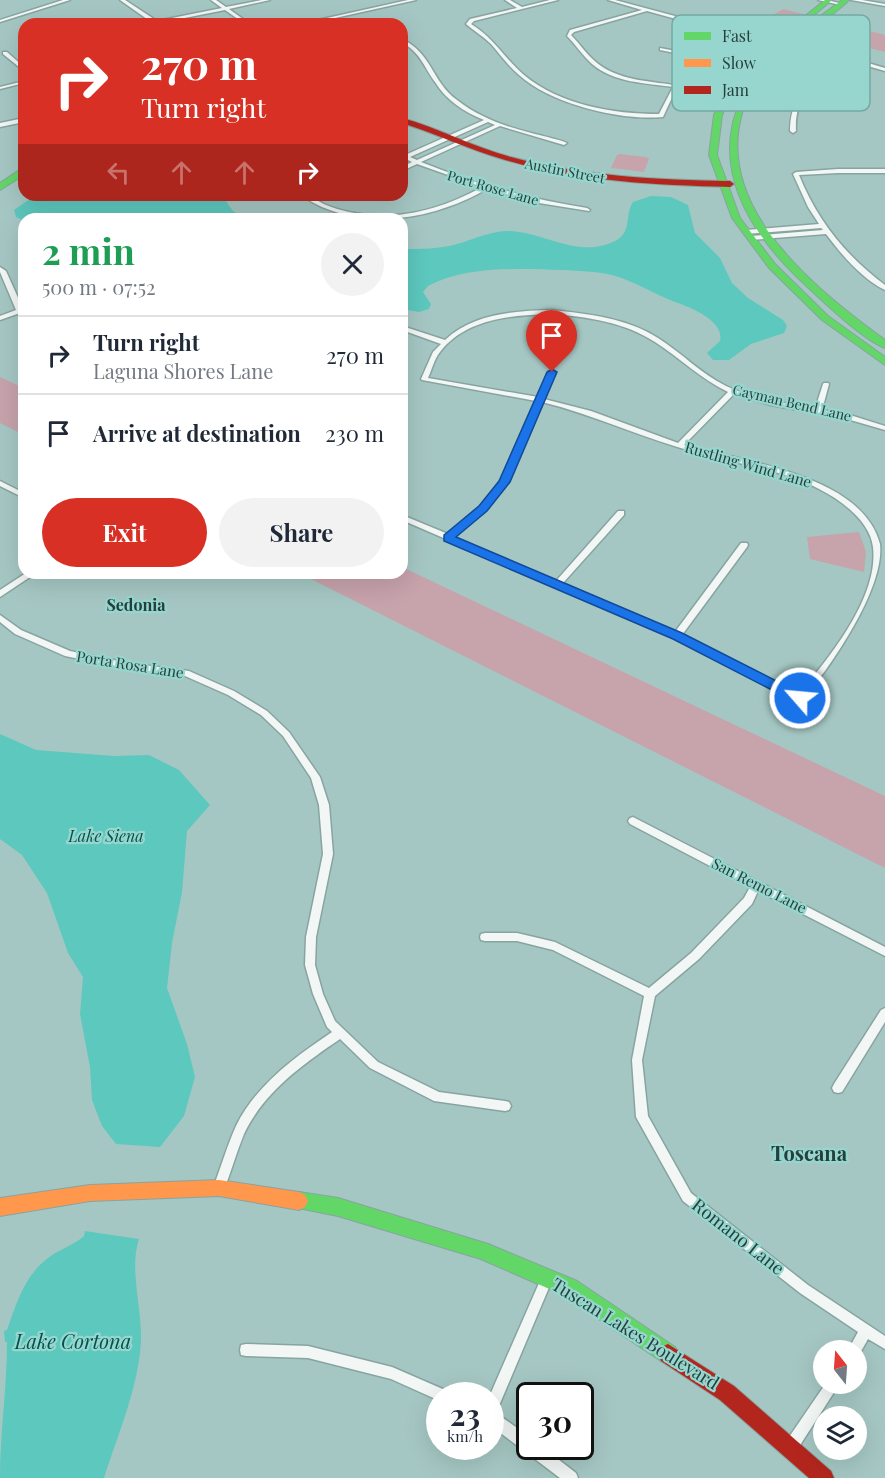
<!DOCTYPE html>
<html lang="en">
<head>
<meta charset="utf-8">
<style>
  :root { --surface:#fff; --page:#f2f2f3; --text:#1f2937; --muted:#747a83; --line:#e0e1e3; --accent:#d93025 }
  body { margin:0; font-family:"Playfair Display",serif; background:var(--page); color:var(--text); height:100vh; display:flex; flex-direction:column; font-size:22px; white-space:nowrap }
  * { box-sizing:border-box; margin:0 }
  p { font-size:20px; color:var(--muted) }
  .icon { flex:none; width:33px; height:33px; fill:none; stroke:currentColor; stroke-width:2; stroke-linecap:round; stroke-linejoin:round }
  .map { position:relative; flex:1; overflow:hidden }
  .details { position:absolute; left:18px; top:213px; width:390px; height:366px; display:flex; flex-direction:column; background:var(--surface); border-radius:18px; box-shadow:0 6px 24px #0002 }
  .details>* { flex:none }
  .guide { position:absolute; left:18px; top:18px; width:390px; height:183px; border-radius:18px; box-shadow:0 6px 24px #0002; background:#d93025; color:#fff; overflow:hidden }
  .needle { width:39px; rotate:343deg }
  .fabs { position:absolute; left:813px; top:1340px; display:grid; gap:12px }
  .fabs a { display:grid; place-items:center; width:54px; height:54px; border-radius:50%; background:var(--surface); box-shadow:0 6px 24px #0002; font-size:30px }
  .speed { position:absolute; left:426px; top:1382px; display:flex; gap:12px; font-size:30px; font-weight:700; text-align:center }
  .speed>* { display:grid; place-content:center; width:78px; height:78px; border-radius:50%; background:var(--surface); box-shadow:0 6px 24px #0002; line-height:1 }
  .speed small { font-size:15px; font-weight:400 }
  .speed .limit { border:3px solid #111; border-radius:9px; background:#fff; color:#111 }
  .pin { position:absolute; display:grid; place-items:center; width:51px; height:51px; color:#fff; margin:-62px -26px; border-radius:50% 50% 50% 0; rotate:-45deg; box-shadow:0 0 6px #0007 }
  .pin .icon { rotate:45deg }
  .me { position:absolute; width:66px; margin:-33px; rotate:297deg; stroke-linejoin:round; filter:drop-shadow(0 0 4px #0008) }
  .turn { display:flex; align-items:center; gap:21px; height:126px; padding:0 24px; font-size:27px }
  .turn .icon { width:78px; height:78px; stroke-width:2.5 }
  .turn b { display:block; font-size:42px; line-height:51px }
  .lanes { display:flex; align-items:center; height:57px; padding:0 24px; background:#0003; justify-content:center; gap:30px; direction:ltr }
  .lanes .off { opacity:.35 }
  .round { display:grid; place-items:center; flex:none; width:63px; height:63px; border-radius:32px; background:var(--page) }
  .summary { display:flex; align-items:center; justify-content:space-between; height:102px; padding:0 24px }
  h1 { font-size:36px; font-weight:700; line-height:45px; color:#1e9e55 }
  .primary-button { display:flex; gap:12px; margin-top:auto; padding:12px 24px }
  .primary-button a { flex:1; height:69px; border-radius:36px; background:var(--accent); color:#fff; font-size:24px; font-weight:700; line-height:69px; text-align:center }
  .primary-button a+a { background:var(--page); color:var(--text) }
  ul { padding:0; list-style:none }
  li { display:flex; align-items:center; gap:18px; height:78px; padding:0 24px; border-top:2px solid var(--line) }
  li div { flex:1 }
  li b { display:block; font-size:22px }
  li em { font-style:normal }
  .map>svg:first-child { display:block }
</style>
</head>
<body>
<div class="map">
<svg width="885" height="1478" viewBox="0 0 885 1478">
  <rect width="100%" height="100%" fill="#a5c7c3"/>
  <g fill="#c7a3ac">
    <path d="M783 9 885 35V52L841 41H813L784 28 760 23Z"/>
    <path d="M620 154 646 157 649 159 644 172 611 168 617 155Z"/>
    <path d="M0 377 24 388V435L0 423Z"/>
    <path d="M859 532 866 552 864 572 810 559 807 537Z"/>
    <path d="M402 567 885 796V868L299 573H402Z"/>
  </g>
  <g fill="#5dc8be">
    <path d="M36 195H222L232 210 244 219H24V221L16 217 14 210Z"/>
    <path d="M651 196 671 197 688 205 695 233 720 258 732 283 748 298 783 320 787 326 784 333 751 344 729 360H713L707 353 720 341C725 321 690 307 675 302 654 294 634 281 612 275 596 271 579 271 563 270 518 269 469 265 428 286L423 292 431 304 429 309 419 312 402 309V249C421 249 439 249 457 244 475 239 492 230 511 231 546 233 579 259 615 241 633 232 624 215 633 202Z"/>
    <path d="M0 734 36 750 114 756 149 755 179 770 210 805 187 831 182 892 172 943 167 988 187 1044 195 1077 184 1116 160 1147 116 1144 102 1126 92 1100 90 1067 80 1014 83 977 68 953 47 893 22 855 0 839Z"/>
    <path d="M85 1231 139 1239C129 1268 142 1309 141 1340 139 1386 118 1434 104 1478H0C0 1433 7 1388 7 1342H5L4 1331 7 1330C16 1304 25 1275 48 1258 60 1249 74 1245 84 1236Z"/>
  </g>
  <g fill="none" stroke-linecap="round" stroke-linejoin="round">
    <g stroke="#88a4a0" stroke-width="3">
      <g id="street">
        <path d="M63 0H70L0 22V20Z"/>
        <path d="M120 0H125L157 21 222 8 211 0H216L226 7 262 0H270L229 9 250 24H245L225 10 154 24Z"/>
        <path d="M408 0H416L308 24H300Z"/>
        <path d="M505 0H510L522 7 550 0H558L474 21 471 24C494 38 504 58 524 75 560 105 613 114 659 114L673 87C646 83 614 83 592 64 583 56 576 45 567 36L570 30 642 10 608 0H615L716 27 727 32V34L705 52 688 71 801 90C808 82 818 66 828 61 842 52 870 64 885 68V71L847 60 831 62C811 82 794 101 796 131L793 133 790 131C790 117 793 106 800 93L686 74 675 91 663 117C620 121 551 104 519 75 508 66 500 54 491 44 483 36 474 31 466 24L470 19 517 8ZM647 11 712 29 722 33 697 55 660 48V50L695 57 683 71H681L682 73 674 85C648 81 618 80 597 63 587 55 580 44 571 35L574 32Z"/>
        <path d="M818 0H827L843 4 841 5Z"/>
        <path d="M851 0H862L885 4V6Z"/>
        <path d="M402 39C432 53 432 82 457 100 480 118 507 127 535 134 546 137 558 139 567 143L564 145 500 126 421 162C475 184 530 199 587 208L590 210 589 211 539 203 487 189C438 217 376 230 322 207 315 204 309 200 302 196L301 195C311 195 317 201 326 205 333 208 341 210 349 212 395 222 441 210 482 187L417 164 402 171V167L412 162 406 159 402 161V154L405 155 484 120C464 112 446 100 435 82 422 64 422 55 402 42ZM488 122 495 125 417 160 410 157Z"/>
        <path d="M3 52H7L24 67V71L3 54Z"/>
        <path d="M24 81V83L0 89V87Z"/>
        <path d="M24 118V122L0 127V123Z"/>
        <path d="M838 169H885V173H838L799 175C817 220 846 256 885 285V290C862 279 841 254 826 234L751 240 748 238 751 236 823 230 821 228 746 234 743 232 746 230 819 224 808 207 793 174 796 172Z"/>
        <path d="M0 267 6 271 24 311V315L20 313 0 320V316L16 310 0 272Z"/>
        <path d="M552 310C588 314 627 318 658 338 682 353 701 374 726 386 753 399 785 403 815 409L823 384 824 383H828L829 384 822 410 850 415 885 426V430L847 419 771 405 734 394 684 445C721 455 759 461 795 474 830 486 870 506 880 544 885 589 830 667 803 700H797L674 638 402 520V515L448 534 480 506 501 481 536 401 422 380 421 379 433 352 441 344 402 330V326L445 340C474 313 514 311 552 310ZM552 314C588 317 624 322 655 342 680 358 701 379 728 392L678 443 591 411 544 399 555 372 554 371 552 370 549 372 538 397 428 378C432 370 434 359 440 352 466 318 513 315 552 314ZM542 402C595 415 645 439 698 453 738 464 782 470 819 489 841 500 870 521 873 547 879 597 829 658 799 694L682 635 747 547 748 545 747 543H741L675 632 563 583 624 515V511H618L556 581 454 537 486 510 508 482Z"/>
        <path d="M0 481 24 493V498L0 486Z"/>
        <path d="M26 573H36L0 597V590Z"/>
        <path d="M0 615 21 630 70 651 128 663 189 671 234 691 267 711 289 732 320 777 329 805 333 854 316 937 315 965 323 994 335 1021 378 1062 439 1092 505 1101 509 1102 511 1106 509 1110 505 1111 434 1101 370 1068 340 1039C302 1065 264 1092 244 1134 236 1153 231 1173 223 1192L219 1194 215 1192 213 1188C221 1167 227 1146 236 1126 256 1085 295 1057 332 1032L327 1027 313 994 305 965 306 937 323 854 319 805 311 778 283 736 261 715 228 695 185 676 128 669 65 656 15 634 0 622Z"/>
        <path d="M633 817 885 947V956L758 891 752 904 699 959 655 996 642 1060 648 1116 691 1193 808 1285 885 1336V1349L868 1339 859 1355H856V1350H848L858 1332 800 1293 683 1201 636 1117 632 1060 644 996 553 950 517 941H485L481 940 480 937 481 934 485 933H517L555 942 649 988 691 953 744 898 750 887 630 824 628 821 630 818Z"/>
        <path d="M885 1008V1022L842 1092 838 1093 834 1092 832 1088 834 1084 881 1010Z"/>
        <path d="M547 1272 551 1274 553 1278 496 1413 530 1437V1446H541L576 1473 578 1478H560L490 1425V1395L543 1274Z"/>
        <path d="M246 1344 308 1346 392 1367 445 1390 447 1395H440V1401L391 1379 308 1358 246 1356 241 1355 240 1350 241 1345Z"/>
        <path d="M826 1383H840L795 1453 790 1455 785 1453 783 1448 785 1443Z"/>
      </g>
    </g>
    <g stroke="#88a4a0" stroke-width="2">
      <g id="fast">
        <path d="M825 0H832L739 77 722 115 717 155 740 218 775 264 828 316 885 357V365L822 320 769 268 732 218 709 155 714 115 733 74Z"/>
        <path d="M842 0H849C822 27 780 42 759 76 689 187 804 281 885 340V348C862 340 815 294 796 276 747 228 710 165 742 97 748 84 753 72 762 62 785 37 816 21 842 0Z"/>
        <path d="M21 169H24V175L0 190V183Z"/>
        <path d="M299 1192 338 1198 488 1244 577 1281 675 1347 678 1354 675 1361 668 1364 661 1361 563 1295 481 1259 338 1216 293 1207 290 1201 293 1195Z"/>
      </g>
    </g>
    <g stroke="#88a4a0" stroke-width="2">
      <path id="slow" d="M219 1180 299 1192 305 1195 308 1201 305 1207 299 1210 219 1196 90 1201 0 1216V1198L90 1185Z"/>
    </g>
    <g stroke="#88a4a0" stroke-width="2">
      <g id="jam">
        <path d="M402 118C439 128 473 147 511 157 582 176 656 180 730 181L734 184 730 187C653 185 576 181 502 159 468 149 436 134 402 123Z"/>
        <path d="M668 1344 734 1386 831 1471 834 1478H809L720 1400 661 1361 658 1354 661 1347Z"/>
      </g>
    </g>
    <use href="#street" fill="#f2f7f6" fill-rule="evenodd"/>
    <use href="#fast" fill="#63d668" fill-rule="evenodd"/>
    <use href="#slow" fill="#ff974d" fill-rule="evenodd"/>
    <use href="#jam" fill="#b3261e" fill-rule="evenodd"/>
  </g>
  <path fill="#1a73e8" stroke="#114b97" stroke-width="1.5" d="M552 369 557 372 510 482 487 511 456 537 682 633 804 695 806 698 804 702H795L673 639 444 541V535L479 506 499 481 547 372Z"/>
  <g text-anchor="middle" stroke-width="4.5" stroke-linejoin="round" paint-order="stroke">
    <g font-size="14" fill="#253f3c" stroke="#96d6ce">
      <text transform="translate(565 171) rotate(11)" y="5">Austin Street</text>
      <text transform="translate(493 188) rotate(16)" y="5">Port Rose Lane</text>
      <text transform="translate(792 403) rotate(13)" y="5">Cayman Bend Lane</text>
    </g>
    <g font-size="15" fill="#253f3c" stroke="#96d6ce">
      <text transform="translate(748 465) rotate(16)" y="5">Rustling Wind Lane</text>
      <text transform="translate(130 665) rotate(9)" y="5">Porta Rosa Lane</text>
      <text transform="translate(759 886) rotate(27)" y="5">San Remo Lane</text>
    </g>
    <g font-size="16" font-weight="bold" fill="#253f3c" stroke="#96d6ce">
      <text x="136" y="611">Sedonia</text>
    </g>
    <g font-size="16" font-style="italic" fill="#00534d" stroke="#96d6ce">
      <text x="106" y="842">Lake Siena</text>
    </g>
    <g font-size="18" fill="#253f3c" stroke="#96d6ce">
      <text transform="translate(738 1237) rotate(38)" y="6">Romano Lane</text>
      <text transform="translate(635 1334) rotate(32)" y="6">Tuscan Lakes Boulevard</text>
    </g>
    <g font-size="20" font-weight="bold" fill="#253f3c" stroke="#96d6ce">
      <text x="809" y="1161">Toscana</text>
    </g>
    <g font-size="20" font-style="italic" fill="#00534d" stroke="#96d6ce">
      <text x="73" y="1349">Lake Cortona</text>
    </g>
  </g>
  <rect x="672" y="15" width="198" height="96" rx="9" fill="#96d6ce" stroke="#74a9a2" stroke-width="1.5"/>
  <rect x="684" y="32" width="27" height="8" fill="#63d668"/>
  <rect x="684" y="59" width="27" height="8" fill="#ff974d"/>
  <rect x="684" y="86" width="27" height="8" fill="#b3261e"/>
  <g font-size="16" fill="#253f3c">
    <text x="722" y="42">Fast</text>
    <text x="722" y="69">Slow</text>
    <text x="722" y="96">Jam</text>
  </g>
</svg>
<div class="fabs">
<a><svg class="needle" viewBox="-14 -14 28 28"><path d="M0-13l5 13h-10z" fill="#e53935"/><path d="M0 13l5-13h-10z" fill="#747a83"/></svg></a>
<a><svg class="icon" aria-label="layers" viewBox="0 0 24 24"><path d="M12 4l9 5-9 5-9-5zM3 14l9 5 9-5"/></svg></a>
</div>
<div class="speed"><div>23<small>km/h</small></div><div class="limit">30</div></div>
<div class="pin" style="left:552px;top:372px;background:#d93025"><svg class="icon" aria-label="arrive" viewBox="0 0 24 24"><path d="M6 21V4h12l-3 4 3 4H6"/></svg></div>
<svg class="me" style="left:800px;top:698px" viewBox="-20 -20 40 40"><circle r="17" fill="#1a73e8" stroke="#fff" stroke-width="3"/><path d="M0-11L8 9 0 5-8 9z" fill="#fff"/></svg>
<div class="guide">
<div class="turn"><svg class="icon" aria-label="right" viewBox="0 0 24 24"><path d="M7 20v-9h11M14 6l5 5-5 5"/></svg><div><b>270 m</b>Turn right</div></div>
<div class="lanes"><svg class="icon off" aria-label="left" viewBox="0 0 24 24"><path d="M17 20v-9H6M10 6l-5 5 5 5"/></svg><svg class="icon off" aria-label="ahead" viewBox="0 0 24 24"><path d="M12 20V5M6 11l6-6 6 6"/></svg><svg class="icon off" aria-label="ahead" viewBox="0 0 24 24"><path d="M12 20V5M6 11l6-6 6 6"/></svg><svg class="icon" aria-label="right" viewBox="0 0 24 24"><path d="M7 20v-9h11M14 6l5 5-5 5"/></svg></div>
</div>
<section class="details">
<div class="summary"><div><h1>2 min</h1><p>500 m · 07:52</p></div><a class="round"><svg class="icon" aria-label="close" viewBox="0 0 24 24"><path d="M6 6l12 12M18 6L6 18"/></svg></a></div>
<ul>
<li><svg class="icon" aria-label="right" viewBox="0 0 24 24"><path d="M7 20v-9h11M14 6l5 5-5 5"/></svg><div><b>Turn right</b><p>Laguna Shores Lane</p></div><em>270 m</em></li>
<li><svg class="icon" aria-label="arrive" viewBox="0 0 24 24"><path d="M6 21V4h12l-3 4 3 4H6"/></svg><div><b>Arrive at destination</b></div><em>230 m</em></li>
</ul>
<div class="primary-button"><a>Exit</a><a>Share</a></div>
</section>
</div>
</body>
</html>
